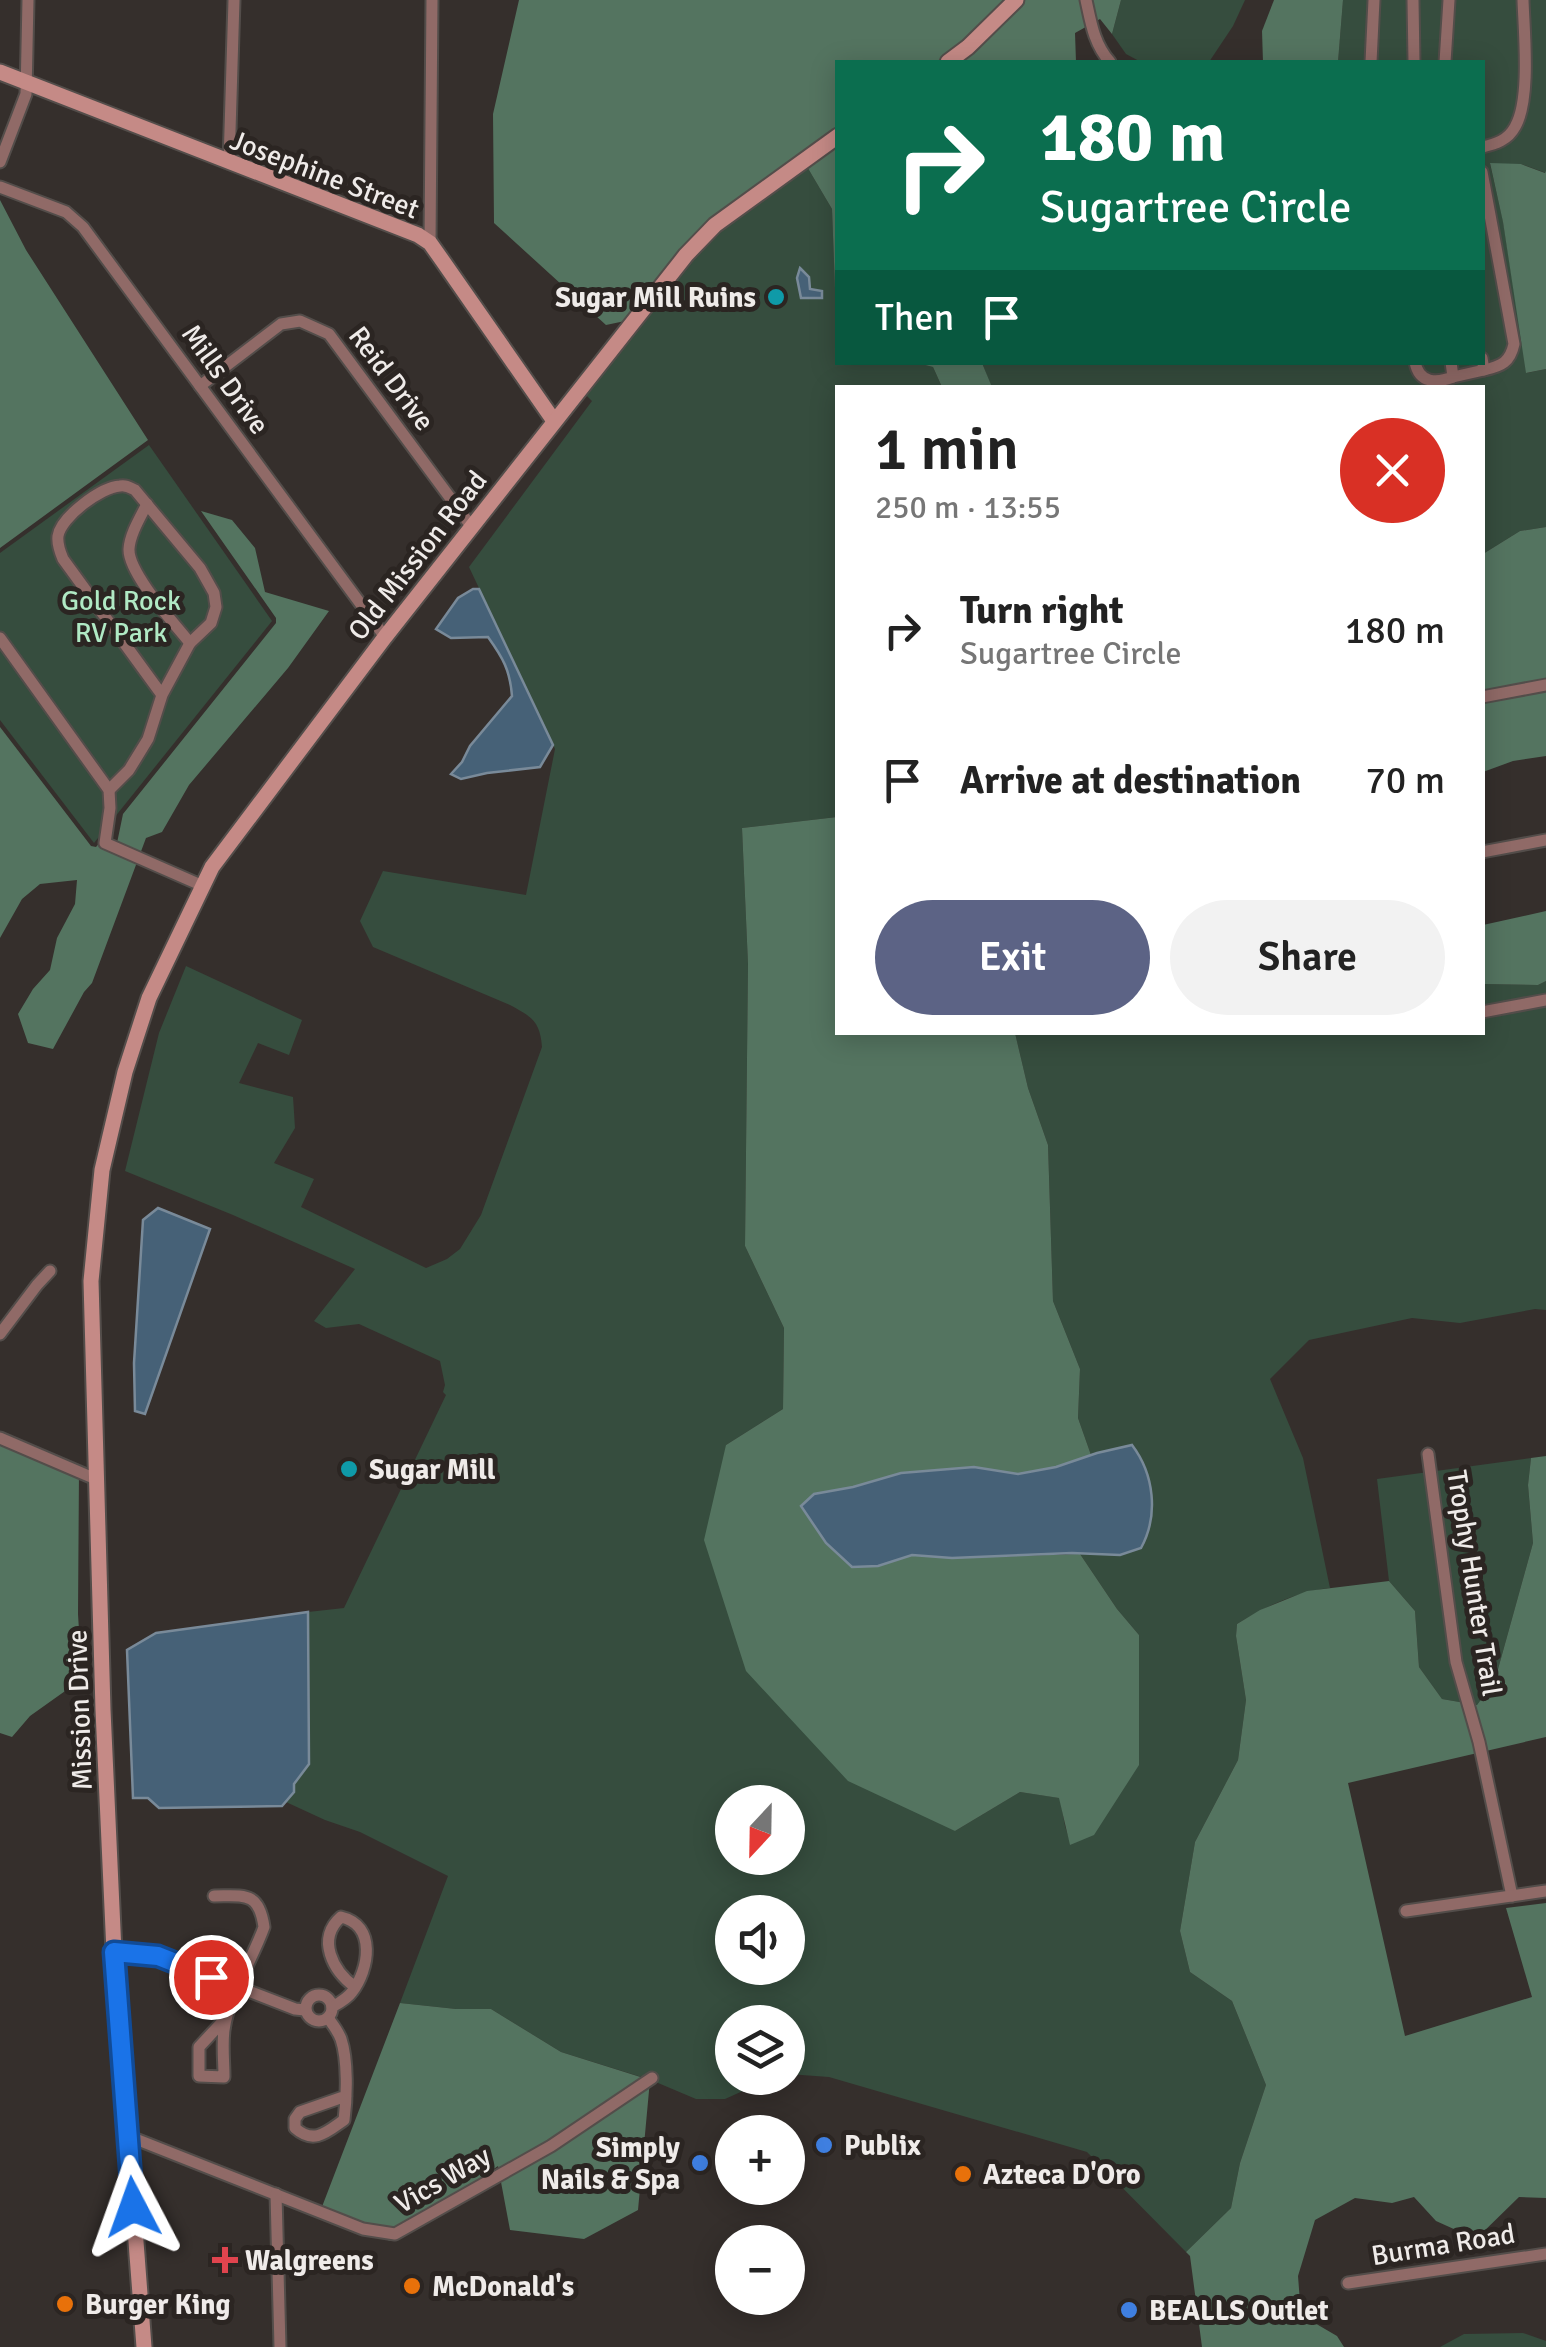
<!DOCTYPE html>
<html lang="en">
<head>
<meta charset="utf-8">
<style>
  :root { --surface:#fff; --page:#f2f2f2; --text:#222; --muted:#767676; --accent:#5c6385 }
  body { margin:0; font-family:Signika,sans-serif; background:var(--page); color:var(--text); height:100vh; display:flex; flex-direction:column; font-size:38px; white-space:nowrap }
  * { box-sizing:border-box; margin:0 }
  p { font-size:32px; color:var(--muted) }
  .icon { flex:none; width:55px; height:55px; fill:none; stroke:currentColor; stroke-width:2; stroke-linecap:round; stroke-linejoin:round }
  .map { position:relative; flex:1; overflow:hidden }
  .drawer { position:absolute; left:835px; top:385px; width:650px; height:650px; display:flex; flex-direction:column; background:var(--surface); border-radius:0px; box-shadow:0 5px 25px #0003 }
  .drawer>* { flex:none }
  .top-card { position:absolute; left:835px; top:60px; width:650px; height:305px; border-radius:0px; box-shadow:0 5px 25px #0003; background:#0b6e4f; color:#fff; overflow:hidden }
  .needle { width:65px; rotate:202deg }
  .buttons { position:absolute; left:715px; top:1785px; display:grid; gap:20px }
  .buttons a { display:grid; place-items:center; width:90px; height:90px; border-radius:50%; background:var(--surface); box-shadow:0 5px 25px #0003; font-size:50px }
  .pin { position:absolute; display:grid; place-items:center; width:85px; height:85px; color:#fff; margin:-42px; border:5px solid #fff; border-radius:50%; box-shadow:0 2px 10px #0007 }
  .me { position:absolute; width:110px; margin:-55px; rotate:356deg; stroke-linejoin:round; filter:drop-shadow(0 0 8px #0008) }
  .turn { display:flex; align-items:center; gap:35px; height:210px; padding:0 40px; font-size:45px }
  .turn .icon { width:130px; height:130px; stroke-width:2.5 }
  .turn b { display:block; font-size:70px; line-height:85px }
  .then { display:flex; align-items:center; height:95px; padding:0 40px; background:#0003; gap:20px; font-size:38px }
  .round { display:grid; place-items:center; flex:none; width:105px; height:105px; border-radius:52px; background:var(--page) }
  .headline { display:flex; align-items:center; justify-content:space-between; height:170px; padding:0 40px }
  h1 { font-size:60px; font-weight:600; line-height:75px }
  .button { display:flex; gap:20px; margin-top:auto; padding:20px 40px }
  .button a { flex:1; height:115px; border-radius:60px; background:var(--accent); color:#fff; font-size:40px; font-weight:600; line-height:115px; text-align:center }
  .button a+a { background:var(--page); color:var(--text) }
  ul { padding:0; list-style:none }
  li { display:flex; align-items:center; gap:30px; height:150px; padding:0 40px }
  li div { flex:1 }
  li b { display:block; font-size:38px }
  li em { font-style:normal }
  .map>svg:first-child { display:block }
</style>
</head>
<body>
<div class="map">
<svg width="1546" height="2347" viewBox="0 0 1546 2347">
  <rect width="100%" height="100%" fill="#352f2c"/>
  <g fill="#364d3e" fill-rule="evenodd">
    <path d="M1121 0H1245L1233 26 1209 62H1141L1126 54 1112 34Z"/>
    <path d="M1343 0H1546V173L1521 164H1490L1503 221 1527 373 1546 369V527L1520 531 1483 554 1482 388H992L982 363 1482 362V62H1338Z"/>
    <path d="M806 165 832 209 838 362 917 363 933 367 942 387 838 388 837 817 742 828 748 964 745 1246 784 1328 783 1409 726 1445 955 1831 1020 1792 1060 1798 1065 1826 1071 1845 1139 1635 1117 1609 1080 1554 1120 1555 1097 1453 1091 1455 1078 1418 1080 1369 1053 1301 1048 1145 1028 1088 1015 1033 1482 1032 1483 984 1538 985 1546 981V1310L1535 1309 1460 1323 1412 1318 1309 1340 1270 1379 1303 1458 1330 1588C1296 1592 1266 1606 1237 1624L1236 1636 1246 1700 1238 1760 1195 1842 1180 1931 1190 1972 1232 2001 1266 2085 1240 2163 1231 2208 1186 2252 1087 2152 829 2077 788 2074V2022H732V2078H772L725 2099H696L651 2080 561 2052 491 2009H456L400 2003 448 1876 360 1832 325 1820 286 1802 294 1792V1784L309 1764 308 1612 344 1608 446 1395 443 1392 445 1385 440 1361 359 1324 326 1328 314 1321 355 1269 233 1215 125 1171 159 1033 186 966 302 1020 289 1055 258 1043 239 1083 293 1097 295 1128 274 1163 314 1179 301 1207 426 1268 447 1259 460 1249 481 1215 542 1047C540 1021 532 1017 510 1005L373 947 360 921 383 871 526 895 555 749 469 567 592 401 583 392 639 320 718 229ZM732 1802H788V1858H732ZM732 1912H788V1968H732Z"/>
    <path d="M149 445 272 621 94 843 0 720V553Z"/>
    <path d="M1531 1458 1528 1485 1533 1543 1495 1680 1477 1705 1442 1699 1419 1667 1415 1611 1389 1581 1377 1479Z"/>
    <path d="M1523 2333 1546 2341V2347H1440L1464 2334Z"/>
  </g>
  <g fill="#547460">
    <path d="M519 0H1009L965 43 940 62H838L837 130 686 243 674 261 625 321 606 325 494 223 493 114Z"/>
    <path d="M1023 0H1121L1112 34 1100 19 1075 33 1076 62H957L971 51Z"/>
    <path d="M1274 0H1343L1338 62H1263L1262 31Z"/>
    <path d="M837 142V341L832 209 806 165Z"/>
    <path d="M1490 163 1521 164 1545 173 1546 171V369L1526 373 1503 222Z"/>
    <path d="M0 200 26 250 148 440 0 548Z"/>
    <path d="M917 363H982L992 387H942L933 367Z"/>
    <path d="M201 511 232 520 255 548 265 592 329 611 288 668 189 785 162 832 146 838 92 983 84 992 53 1049 28 1043 18 1014 33 989 50 970 57 938 75 904 77 880 40 884 22 899 0 938V727L91 846 96 847 101 841 117 843 123 814 276 623V618Z"/>
    <path d="M1546 527V756L1513 761 1483 772V554L1520 531Z"/>
    <path d="M837 817 838 1032 1015 1033 1028 1088 1048 1145 1053 1301 1080 1369 1078 1418 1091 1455 1056 1467 1018 1474 974 1467 853 1487 815 1494 801 1506 811 1519 878 1566 912 1555 952 1558 1080 1554 1117 1609 1139 1635V1765L1094 1835 1070 1845 1059 1798 1020 1792 955 1831 848 1781 746 1671 704 1540 726 1445 783 1409 784 1328 745 1246 748 964 742 828Z"/>
    <path d="M1546 911V981L1538 985 1483 984V925Z"/>
    <path d="M0 1440 79 1470 78 1614 82 1679 30 1716 12 1737 0 1733Z"/>
    <path d="M1546 1456V1737L1348 1783 1405 2036 1532 1997 1506 1908 1546 1903V2198L1519 2197 1476 2239 1436 2221 1414 2197 1392 2203 1355 2198 1315 2220 1298 2276 1301 2315 1337 2336 1344 2347H1202L1190 2256 1186 2252 1231 2208 1240 2163 1266 2085 1232 2001 1190 1972 1180 1931 1195 1842 1238 1760 1246 1700 1236 1636 1237 1624 1260 1610 1307 1591 1389 1581 1415 1611 1419 1667 1442 1699 1477 1705 1495 1680 1533 1543 1528 1485 1531 1458Z"/>
    <path d="M400 2003 456 2009H491L561 2052 650 2080 638 2210 584 2239 510 2230 498 2166 390 2241 320 2212Z"/>
  </g>
  <g fill="#466177" stroke="#798a99" stroke-width="2.5">
    <path d="M800 268 809 277 810 289 822 291V298H801L797 278Z"/>
    <path d="M473 589H479L553 745 540 767 487 773 461 779 451 774 462 762 470 746 512 696C510 670 503 658 488 637L451 638 436 629 458 598Z"/>
    <path d="M158 1208 210 1229 145 1414 135 1411 134 1363 143 1220Z"/>
    <path d="M1132 1445C1154 1474 1159 1515 1141 1548L1120 1555 1072 1553 952 1558 912 1555 878 1566 852 1567 826 1543 801 1506 814 1494 853 1487 901 1473 974 1467 1018 1474 1056 1467 1097 1453Z"/>
    <path d="M308 1612 309 1764 294 1784V1792L282 1806 159 1808 148 1798H133L127 1650 156 1633Z"/>
  </g>
  <g fill="none" stroke-linecap="round" stroke-linejoin="round">
    <g stroke="#534d4a" stroke-width="15">
      <g id="street">
        <path d="M1086 0C1091 23 1094 44 1110 62"/>
        <path d="M1413 0 1414 62"/>
        <path d="M1371 62 1374 0"/>
        <path d="M1445 62 1449 0"/>
        <path d="M1482 147C1496 144 1508 140 1515 127 1531 100 1524 32 1523 0"/>
        <path d="M0 162 26 94 28 0"/>
        <path d="M229 163 234 0"/>
        <path d="M1482 172 1514 344C1510 362 1502 366 1484 370"/>
        <path d="M0 187 66 212 83 227 385 637"/>
        <path d="M430 243 432 0"/>
        <path d="M1415 362C1419 384 1437 383 1453 377"/>
        <path d="M1451 362 1453 377 1484 370 1482 358"/>
        <path d="M200 386 281 324 300 321 329 334 471 526"/>
        <path d="M147 504C140 518 130 534 129 549 128 573 174 623 190 643"/>
        <path d="M0 638 109 790 110 808 105 843 203 886"/>
        <path d="M1482 697 1546 685"/>
        <path d="M109 790 129 770 148 739 162 695 190 643 211 623 216 607 214 593 200 568 135 490C129 487 126 485 120 486 101 487 61 517 58 536 57 544 60 552 63 559L162 695"/>
        <path d="M1482 852 1546 840"/>
        <path d="M1482 1012 1546 1000"/>
        <path d="M0 1334 37 1285 50 1271"/>
        <path d="M0 1438 98 1480"/>
        <path d="M1428 1454 1456 1662 1479 1742 1512 1896"/>
        <path d="M214 1896C244 1896 259 1891 264 1927 252 1961 229 1994 224 2030 222 2045 224 2062 224 2077L199 2076V2047L226 2018"/>
        <path d="M1406 1911 1546 1891"/>
        <path d="M114 1952 158 1956 295 2009 305 2010"/>
        <circle cx="319" cy="2008" r="13"/>
        <path d="M332 2007C339 2003 347 1999 352 1992 369 1970 377 1925 341 1917 316 1939 333 1971 355 1987"/>
        <path d="M328 2018C333 2025 338 2031 341 2039 348 2060 347 2097 344 2120 327 2132 314 2145 295 2128V2119L300 2112 346 2096"/>
        <path d="M128 2136 363 2229 395 2234 551 2146 652 2078"/>
        <path d="M276 2194 280 2347"/>
        <path d="M1348 2283 1546 2254"/>
      </g>
    </g>
    <g stroke="#534d4a" stroke-width="19">
      <g id="secondary">
        <path d="M948 62 968 47 1016 0"/>
        <path d="M0 72 418 235 430 243 442 260 554 421"/>
        <path d="M144 2347 114 1952 103 1710 91 1281 102 1170 125 1072 149 998 212 867 385 637 686 255 715 225 838 136"/>
      </g>
    </g>
    <use href="#street" stroke="#906a67" stroke-width="11"/>
    <use href="#secondary" stroke="#c58a86" stroke-width="15"/>
  </g>
  <g fill="none" stroke-linecap="round" stroke-linejoin="round">
    <g stroke="#114b97" stroke-width="25">
      <path id="route" d="M133 2207 114 1952 158 1956 211 1977"/>
    </g>
    <use href="#route" stroke="#1a73e8" stroke-width="18"/>
  </g>
  <g fill="#0f9aa8" stroke="#2b2522" stroke-width="4">
    <circle cx="776" cy="297" r="10"/>
    <circle cx="349" cy="1469" r="10"/>
  </g>
  <g fill="#3f7fe0" stroke="#2b2522" stroke-width="4">
    <circle cx="824" cy="2145" r="10"/>
    <circle cx="700" cy="2163" r="10"/>
    <circle cx="1129" cy="2310" r="10"/>
  </g>
  <g fill="#e8710a" stroke="#2b2522" stroke-width="4">
    <circle cx="963" cy="2174" r="10"/>
    <circle cx="412" cy="2286" r="10"/>
    <circle cx="65" cy="2304" r="10"/>
  </g>
  <path fill="#e0444e" stroke="#2b2522" stroke-width="4" d="M220 2245h10v10h10v10h-10v10h-10v-10h-10v-10h10z"/>
  <g text-anchor="middle" stroke-width="10" stroke-linejoin="round" paint-order="stroke">
    <g font-size="28" fill="#efebe9" stroke="#2b2522">
      <text transform="translate(325 174) rotate(21)" y="10">Josephine Street</text>
      <text transform="translate(392 378) rotate(53)" y="10">Reid Drive</text>
      <text transform="translate(226 379) rotate(54)" y="10">Mills Drive</text>
      <text transform="translate(417 555) rotate(-52)" y="10">Old Mission Road</text>
      <text transform="translate(1475 1583) rotate(81)" y="10">Trophy Hunter Trail</text>
      <text transform="translate(79 1710) rotate(-92)" y="10">Mission Drive</text>
      <text transform="translate(442 2179) rotate(-30)" y="10">Vics Way</text>
      <text transform="translate(1443 2244) rotate(-9)" y="10">Burma Road</text>
    </g>
    <g font-size="28" font-weight="bold" fill="#efebe9" stroke="#2b2522" text-anchor="start">
      <text x="756" y="307" text-anchor="end">Sugar Mill Ruins</text>
      <text x="369" y="1479">Sugar Mill</text>
      <text x="844" y="2155">Publix</text>
      <text x="680" y="2157" text-anchor="end">Simply<tspan x="680" dy="32">Nails &amp; Spa</tspan></text>
      <text x="983" y="2184">Azteca D'Oro</text>
      <text x="245" y="2270">Walgreens</text>
      <text x="432" y="2296">McDonald's</text>
      <text x="85" y="2314">Burger King</text>
      <text x="1149" y="2320">BEALLS Outlet</text>
    </g>
    <g font-size="28" fill="#b0e9c4" stroke="#2b2522">
      <text x="121" y="610">Gold Rock<tspan x="121" dy="32">RV Park</tspan></text>
    </g>
  </g>
</svg>
<div class="buttons">
<a><svg class="needle" viewBox="-14 -14 28 28"><path d="M0-13l5 13h-10z" fill="#e53935"/><path d="M0 13l5-13h-10z" fill="#767676"/></svg></a>
<a><svg class="icon" aria-label="sound" viewBox="0 0 24 24"><path d="M4 9h4l5-4v14l-5-4H4zM17 9q2 3 0 6"/></svg></a>
<a><svg class="icon" aria-label="layers" viewBox="0 0 24 24"><path d="M12 4l9 5-9 5-9-5zM3 14l9 5 9-5"/></svg></a>
<a>+</a>
<a>−</a>
</div>
<div class="pin" style="left:211px;top:1977px;background:#d93025"><svg class="icon" aria-label="arrive" viewBox="0 0 24 24"><path d="M6 21V4h12l-3 4 3 4H6"/></svg></div>
<svg class="me" style="left:133px;top:2207px" viewBox="-20 -20 40 40"><path d="M0-17L14 15 0 8-14 15z" fill="#1a73e8" stroke="#fff" stroke-width="4"/></svg>
<div class="top-card">
<div class="turn"><svg class="icon" aria-label="right" viewBox="0 0 24 24"><path d="M7 20v-9h11M14 6l5 5-5 5"/></svg><div><b>180 m</b>Sugartree Circle</div></div>
<div class="then">Then<svg class="icon" aria-label="arrive" viewBox="0 0 24 24"><path d="M6 21V4h12l-3 4 3 4H6"/></svg></div>
</div>
<section class="drawer">
<div class="headline"><div><h1>1 min</h1><p>250 m · 13:55</p></div><a class="round" style="background:#d93025;color:#fff"><svg class="icon" aria-label="close" viewBox="0 0 24 24"><path d="M6 6l12 12M18 6L6 18"/></svg></a></div>
<ul>
<li><svg class="icon" aria-label="right" viewBox="0 0 24 24"><path d="M7 20v-9h11M14 6l5 5-5 5"/></svg><div><b>Turn right</b><p>Sugartree Circle</p></div><em>180 m</em></li>
<li><svg class="icon" aria-label="arrive" viewBox="0 0 24 24"><path d="M6 21V4h12l-3 4 3 4H6"/></svg><div><b>Arrive at destination</b></div><em>70 m</em></li>
</ul>
<div class="button"><a>Exit</a><a>Share</a></div>
</section>
</div>
</body>
</html>
